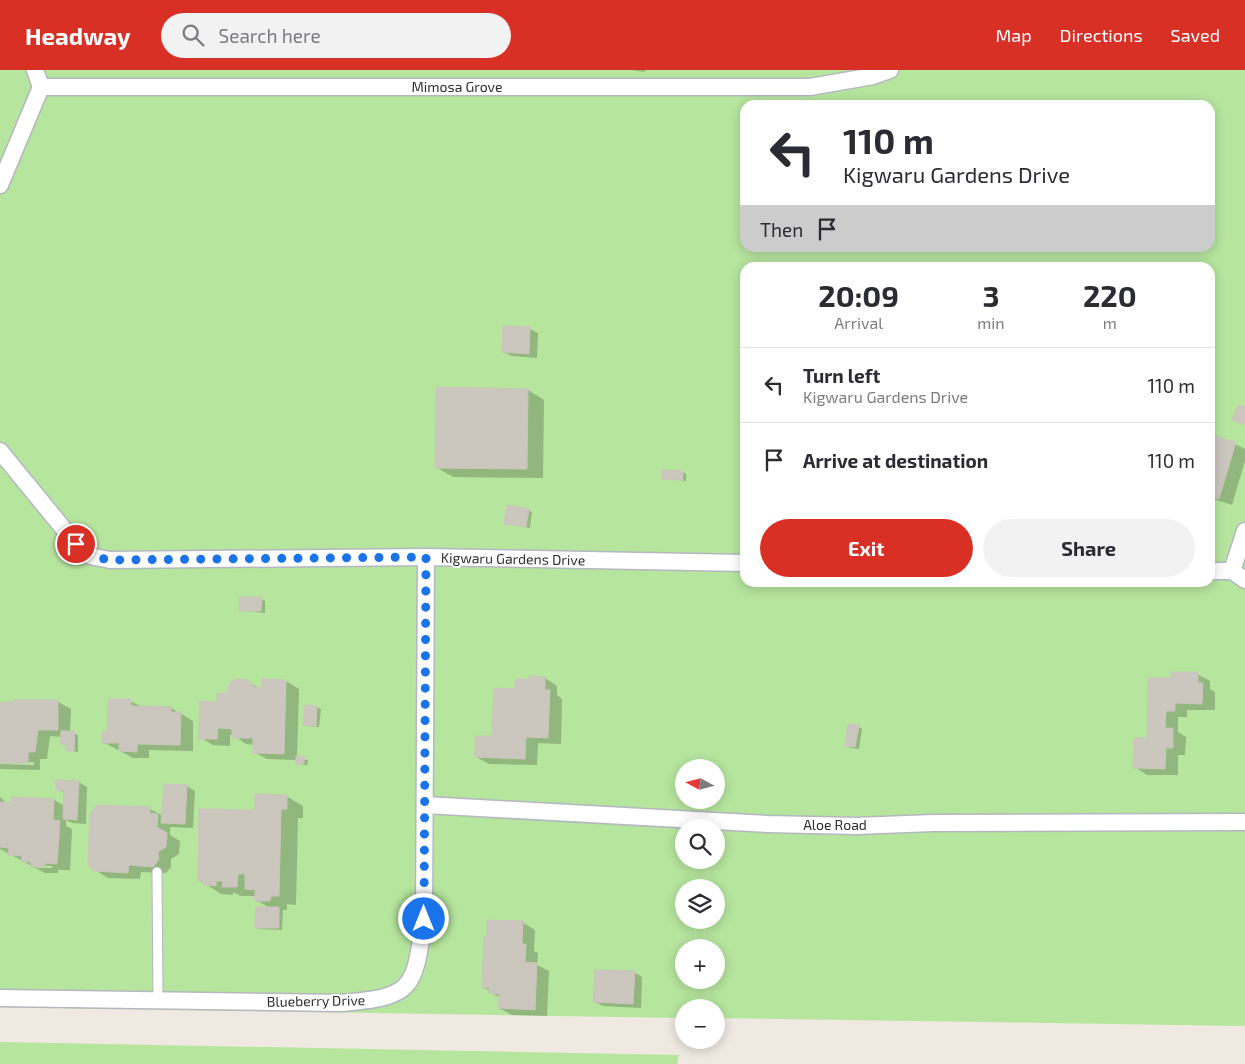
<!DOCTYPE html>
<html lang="en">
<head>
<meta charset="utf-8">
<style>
  :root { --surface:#fff; --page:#f2f2f3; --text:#2b2b33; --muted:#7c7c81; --line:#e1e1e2; --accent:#d93025 }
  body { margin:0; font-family:"Exo 2",sans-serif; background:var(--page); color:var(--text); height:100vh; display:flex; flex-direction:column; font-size:19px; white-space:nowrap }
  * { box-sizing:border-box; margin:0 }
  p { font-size:16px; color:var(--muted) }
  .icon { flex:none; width:28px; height:28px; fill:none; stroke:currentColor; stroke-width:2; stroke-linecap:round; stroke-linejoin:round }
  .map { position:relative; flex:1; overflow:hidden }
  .drawer { position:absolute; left:740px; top:192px; width:475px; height:325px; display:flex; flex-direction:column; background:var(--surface); border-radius:15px; box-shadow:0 2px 12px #0003 }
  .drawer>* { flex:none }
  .banner { position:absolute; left:740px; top:30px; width:475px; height:152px; border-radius:15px; box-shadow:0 2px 12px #0003; background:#fff; color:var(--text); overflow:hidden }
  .needle { width:32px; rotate:277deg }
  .controls { position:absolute; left:675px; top:689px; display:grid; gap:10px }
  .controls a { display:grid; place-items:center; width:50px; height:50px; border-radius:50%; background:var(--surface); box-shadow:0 2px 12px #0003; font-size:25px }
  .pin { position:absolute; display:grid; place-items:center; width:42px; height:42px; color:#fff; margin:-21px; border:2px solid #fff; border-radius:50%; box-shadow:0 1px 5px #0007 }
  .me { position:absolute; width:55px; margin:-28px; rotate:0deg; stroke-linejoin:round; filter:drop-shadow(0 0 4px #0008) }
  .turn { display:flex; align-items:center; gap:18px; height:105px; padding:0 20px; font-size:22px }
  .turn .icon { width:65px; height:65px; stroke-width:2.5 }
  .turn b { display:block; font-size:35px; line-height:42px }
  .then { display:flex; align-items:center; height:48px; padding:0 20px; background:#0003; gap:10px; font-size:19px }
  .eta { display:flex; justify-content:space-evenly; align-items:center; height:85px; text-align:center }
  .eta b { font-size:30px; font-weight:700; line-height:35px }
  .primary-button { display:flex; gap:10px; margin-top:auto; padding:10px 20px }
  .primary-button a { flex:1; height:58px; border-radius:30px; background:var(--accent); color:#fff; font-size:20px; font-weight:700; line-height:58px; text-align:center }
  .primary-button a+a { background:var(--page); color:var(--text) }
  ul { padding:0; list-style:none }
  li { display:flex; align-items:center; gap:15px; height:75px; padding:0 20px; border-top:1px solid var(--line) }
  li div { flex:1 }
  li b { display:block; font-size:19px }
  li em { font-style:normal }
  header { display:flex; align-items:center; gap:30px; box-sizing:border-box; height:70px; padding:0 25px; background:var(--accent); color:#fff }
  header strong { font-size:24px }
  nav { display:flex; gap:28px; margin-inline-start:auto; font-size:18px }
  .search { width:350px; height:45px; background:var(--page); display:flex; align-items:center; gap:12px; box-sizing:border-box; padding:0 18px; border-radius:28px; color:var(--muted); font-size:19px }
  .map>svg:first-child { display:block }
</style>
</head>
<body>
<header>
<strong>Headway</strong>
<div class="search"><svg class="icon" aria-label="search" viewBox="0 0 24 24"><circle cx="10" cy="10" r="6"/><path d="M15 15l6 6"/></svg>Search here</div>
<nav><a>Map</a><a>Directions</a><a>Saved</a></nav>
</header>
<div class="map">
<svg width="1245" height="994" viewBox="0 0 1245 994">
  <rect width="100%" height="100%" fill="#efe9e1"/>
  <g fill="#b6e59e" fill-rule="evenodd">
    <path d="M0 0H1245V956L716 948V938H684V948L0 937ZM745 35H1210V178H745ZM745 198H1210V512H745ZM684 698H716V730H684ZM684 758H716V790H684ZM684 818H716V850H684ZM684 878H716V910H684Z"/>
    <path d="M0 972 679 985 677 994H0Z"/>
  </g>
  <g fill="#0003" fill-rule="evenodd">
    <path d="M631 0H645V2Z"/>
    <path d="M504 258 530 259 538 263 537 288 512 286 503 282Z"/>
    <path d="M528 320 544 330 543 408 453 407 436 397Z"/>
    <path d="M1210 366 1235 374 1245 379V391L1232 435 1210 428Z"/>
    <path d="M683 402 686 404V411L663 408Z"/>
    <path d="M528 440 532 442 530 458 506 453Z"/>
    <path d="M261 529 265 531V543L241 540Z"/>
    <path d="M1197 604 1210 611V619L1215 622V640H1187V647H1178V662L1186 667 1185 685H1178V705H1147L1135 697 1173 610Z"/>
    <path d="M545 608 557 616V625L562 629 561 674 538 673 537 695 489 694 476 687 494 668 516 620Z"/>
    <path d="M247 611 260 619H263V611H286L299 619 297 688 308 690 307 695H301L297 690 267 689 254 682 255 675 246 674 233 665H230V676L213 675 201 668 218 633Z"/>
    <path d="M130 631 142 637 171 638 193 651V681L149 680V688H133L103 672Z"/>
    <path d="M58 632 71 639 70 662 78 665V682L67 680V675L62 673V667L50 666 47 689H40V700L0 699V694L34 695V692H0V636Z"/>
    <path d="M317 637 321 639 319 657 308 656 305 654Z"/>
    <path d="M858 656 862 659 859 679 851 678 847 676Z"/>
    <path d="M58 711 79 712 87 717 86 754 72 753 66 750V756L72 759 70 800H58V803H45L0 779V727L7 733H13V728L54 730 65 736 66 724 57 719ZM34 795 52 796V798H37Z"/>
    <path d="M187 716 195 721 193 758 170 757V765L180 771 179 784 171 789V797L166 803 141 802 140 809 108 808 95 800 98 736 150 739 163 746Z"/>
    <path d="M286 726 303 736V748H298L296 835 287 834V840H283L282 860 260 859 256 857 270 838 256 830V826H241L233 822V825L221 824 199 810 256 741Z"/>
    <path d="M522 852 535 860 534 881 538 883 537 895 549 901 547 946 512 945 499 938 500 928 483 917Z"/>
    <path d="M634 902 642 907 641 938 603 936 595 932Z"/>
  </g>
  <g fill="#cbc7bf" stroke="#cbc5ba">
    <path d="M503 256 530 257 529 284 502 282Z"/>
    <path d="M436 317 528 319 527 399 435 398Z"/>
    <path d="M1238 335 1245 337V355L1232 350Z"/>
    <path d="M1210 365 1236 372 1219 429 1210 426Z"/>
    <path d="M662 400 683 401V410L662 409Z"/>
    <path d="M507 435 529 439 526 457 504 454Z"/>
    <path d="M240 527H262L261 541H239Z"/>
    <path d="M1171 602H1198V613H1203L1202 634 1175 633V641H1166L1165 658H1173V678H1166L1165 699 1133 698 1134 668H1147L1148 608H1171Z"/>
    <path d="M529 606 545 607V620H550L548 668 526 667 525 689 475 687V666H492L494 618 515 619V609H529Z"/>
    <path d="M247 609 254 617H262V609L286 610 284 684 253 683V668H232V659L218 658 217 669H199L200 631 217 632V623H227L228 616 233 610Z"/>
    <path d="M108 629H131V636L171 637V642H181L180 675 137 674V682L119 681V673H102V662H107Z"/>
    <path d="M14 630H58V660H38L35 682H28V693H0V634L1 632H14Z"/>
    <path d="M305 635 317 636 316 656 303 655Z"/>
    <path d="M848 654 859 655 855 677 845 676Z"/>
    <path d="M61 661H75L74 681H66V674H60Z"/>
    <rect x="296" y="686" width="8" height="8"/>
    <path d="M56 710 79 711 77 750 63 749 64 721 56 720Z"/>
    <path d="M164 714 187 715 185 754 161 753Z"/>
    <path d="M255 724 287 725V739H281L279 826H271L270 831H255V820L245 819V804H238L237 817H222L223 811H216V816L203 815V811L198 810 199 739 255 740Z"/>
    <path d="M12 727 54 729 53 750 60 751 57 794 45 793V797L31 796V792H21L22 786 8 785 9 778 0 777V732H12Z"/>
    <path d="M97 735 150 737V743L158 744 157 757 167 763 166 777 158 782 159 789 153 797 129 795 128 803 94 801 88 794 90 744Z"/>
    <path d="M256 837H279V858H255Z"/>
    <path d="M487 850 523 851 522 874H526L525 892 537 893 535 940 498 938 499 924 489 923V918H482L484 866H487Z"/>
    <path d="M595 900 635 901 633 934 593 932Z"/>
  </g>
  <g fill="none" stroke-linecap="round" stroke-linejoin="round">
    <g stroke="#b4b7c1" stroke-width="11">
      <path id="service" d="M157 802 158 931"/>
    </g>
    <g stroke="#b4b7c1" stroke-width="19">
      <g id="minor">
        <path d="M35 0 41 17H810L873 6 890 0"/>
        <path d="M0 115 41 17"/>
        <path d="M0 381 76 474 90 486 110 490 426 487 745 493"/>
        <path d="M1210 501H1232"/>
        <path d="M1232 501 1245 461"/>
        <path d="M1232 501 1245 510"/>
        <path d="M425 735 767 754 856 756 933 753 1245 752"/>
        <path d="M0 928 340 933C414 927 414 920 424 849L426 487"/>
      </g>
    </g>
    <use href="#service" stroke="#fff" stroke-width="9"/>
    <use href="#minor" stroke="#fff" stroke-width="16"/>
  </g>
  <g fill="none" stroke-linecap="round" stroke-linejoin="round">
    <path stroke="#1a73e8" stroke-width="9" stroke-dasharray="0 16.2" d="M76 474 90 486 110 490 426 487 424 849"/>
  </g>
  <g text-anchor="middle" stroke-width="4" stroke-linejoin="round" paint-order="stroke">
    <g font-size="14" fill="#2e2e2e" stroke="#fff">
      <text x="457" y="22">Mimosa Grove</text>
      <text transform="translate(513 489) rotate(1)" y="5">Kigwaru Gardens Drive</text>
      <text x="835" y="760">Aloe Road</text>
      <text transform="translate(316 931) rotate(-1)" y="5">Blueberry Drive</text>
    </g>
  </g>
</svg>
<div class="controls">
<a><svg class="needle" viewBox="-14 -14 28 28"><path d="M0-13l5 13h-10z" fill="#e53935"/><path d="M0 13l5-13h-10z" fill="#7c7c81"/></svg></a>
<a><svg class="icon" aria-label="search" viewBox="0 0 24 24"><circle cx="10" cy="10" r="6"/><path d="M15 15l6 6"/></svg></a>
<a><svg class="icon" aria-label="layers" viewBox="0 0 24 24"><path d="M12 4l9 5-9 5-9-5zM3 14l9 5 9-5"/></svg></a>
<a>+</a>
<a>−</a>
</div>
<div class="pin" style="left:76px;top:474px;background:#d93025"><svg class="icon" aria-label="arrive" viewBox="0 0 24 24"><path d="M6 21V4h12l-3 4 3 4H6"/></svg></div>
<svg class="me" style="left:424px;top:849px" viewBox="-20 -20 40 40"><circle r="17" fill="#1a73e8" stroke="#fff" stroke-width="3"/><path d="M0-11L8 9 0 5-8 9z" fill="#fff"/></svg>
<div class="banner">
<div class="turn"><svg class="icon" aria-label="left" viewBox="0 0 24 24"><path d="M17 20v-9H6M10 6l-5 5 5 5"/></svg><div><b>110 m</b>Kigwaru Gardens Drive</div></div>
<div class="then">Then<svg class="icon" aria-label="arrive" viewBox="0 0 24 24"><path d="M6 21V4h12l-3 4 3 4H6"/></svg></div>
</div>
<section class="drawer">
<div class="eta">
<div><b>20:09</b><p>Arrival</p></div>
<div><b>3</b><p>min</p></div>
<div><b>220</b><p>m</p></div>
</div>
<ul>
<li><svg class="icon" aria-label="left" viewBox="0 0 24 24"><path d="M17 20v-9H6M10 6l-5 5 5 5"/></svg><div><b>Turn left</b><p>Kigwaru Gardens Drive</p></div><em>110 m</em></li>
<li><svg class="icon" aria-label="arrive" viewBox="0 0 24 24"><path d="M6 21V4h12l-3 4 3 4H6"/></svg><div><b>Arrive at destination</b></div><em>110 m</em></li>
</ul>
<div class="primary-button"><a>Exit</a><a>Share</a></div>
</section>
</div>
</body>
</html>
